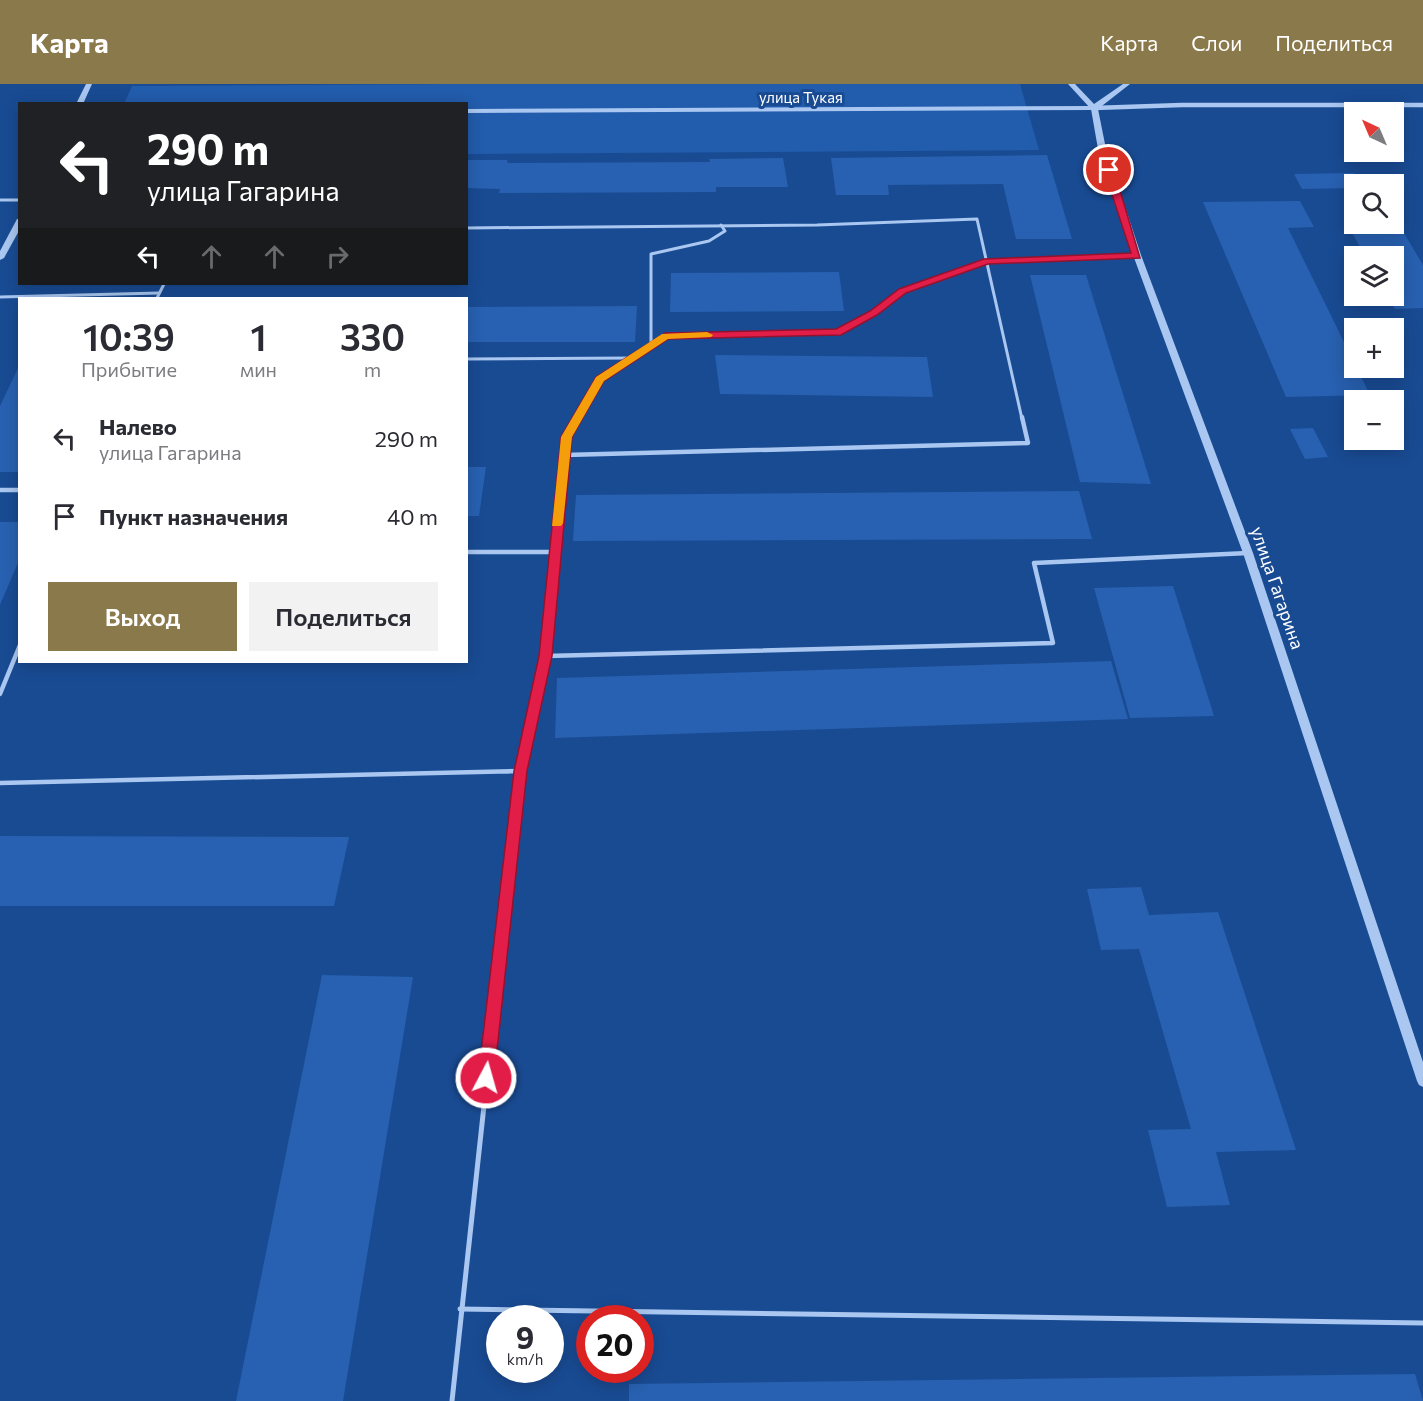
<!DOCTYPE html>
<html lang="ru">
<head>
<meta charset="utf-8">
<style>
  :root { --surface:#fff; --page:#f2f2f3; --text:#2b2b33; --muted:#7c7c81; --accent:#8a794b }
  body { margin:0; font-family:Commissioner,sans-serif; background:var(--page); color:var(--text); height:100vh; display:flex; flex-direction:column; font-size:22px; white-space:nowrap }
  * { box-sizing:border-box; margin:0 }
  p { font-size:20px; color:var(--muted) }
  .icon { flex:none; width:33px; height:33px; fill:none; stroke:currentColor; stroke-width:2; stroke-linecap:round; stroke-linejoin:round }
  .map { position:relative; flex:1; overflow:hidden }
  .panel { position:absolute; left:18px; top:213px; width:450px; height:366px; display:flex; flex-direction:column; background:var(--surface); border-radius:0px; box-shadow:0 3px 15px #0003 }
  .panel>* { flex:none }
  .top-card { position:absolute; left:18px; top:18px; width:450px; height:183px; border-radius:0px; box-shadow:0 3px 15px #0003; background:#202124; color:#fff; overflow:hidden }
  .needle { width:39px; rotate:316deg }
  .buttons { position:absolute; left:1344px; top:18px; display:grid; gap:12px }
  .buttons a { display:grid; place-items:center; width:60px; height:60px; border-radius:0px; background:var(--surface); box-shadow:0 3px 15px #0003; font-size:30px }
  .speed { position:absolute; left:486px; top:1221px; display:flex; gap:12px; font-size:30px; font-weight:700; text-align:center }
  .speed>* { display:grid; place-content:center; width:78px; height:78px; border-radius:50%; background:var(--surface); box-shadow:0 3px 15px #0003; line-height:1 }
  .speed small { font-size:15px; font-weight:400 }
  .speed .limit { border:9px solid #d22; background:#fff; color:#111 }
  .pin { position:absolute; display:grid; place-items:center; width:51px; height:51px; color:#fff; margin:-26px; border:3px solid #fff; border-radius:50%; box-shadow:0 2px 6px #0007 }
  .me { position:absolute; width:66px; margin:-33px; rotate:6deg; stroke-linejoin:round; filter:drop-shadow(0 0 4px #0008) }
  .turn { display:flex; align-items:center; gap:21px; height:126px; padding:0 30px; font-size:27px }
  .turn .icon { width:78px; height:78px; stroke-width:2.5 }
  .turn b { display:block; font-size:42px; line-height:51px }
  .lanes { display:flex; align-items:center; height:57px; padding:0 30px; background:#0003; justify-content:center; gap:30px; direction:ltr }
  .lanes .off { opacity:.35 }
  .eta { display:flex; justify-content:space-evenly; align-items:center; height:102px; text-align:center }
  .eta b { font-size:36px; font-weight:600; line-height:42px }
  .action { display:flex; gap:12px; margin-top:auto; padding:12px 30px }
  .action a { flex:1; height:69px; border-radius:0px; background:var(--accent); color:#fff; font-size:24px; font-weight:600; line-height:69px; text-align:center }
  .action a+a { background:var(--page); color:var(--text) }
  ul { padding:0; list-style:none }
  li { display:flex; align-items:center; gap:18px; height:78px; padding:0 30px }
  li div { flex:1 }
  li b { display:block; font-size:22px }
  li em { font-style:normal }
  header { display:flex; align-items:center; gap:36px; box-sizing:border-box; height:84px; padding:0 30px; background:var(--accent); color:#fff }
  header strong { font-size:28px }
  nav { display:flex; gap:33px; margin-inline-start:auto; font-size:21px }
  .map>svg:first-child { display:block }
</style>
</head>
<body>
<header>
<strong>Карта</strong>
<nav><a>Карта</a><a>Слои</a><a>Поделиться</a></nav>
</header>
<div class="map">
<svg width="1423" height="1317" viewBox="0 0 1423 1317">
  <rect width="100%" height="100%" fill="#194b93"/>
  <path fill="#225cac" d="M460 0H1020L1039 66 467 70 466 20H124L132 2Z"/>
  <g fill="#2861b1">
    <path d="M1047 71 1072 155H1016L1003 100 888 101 889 111H836L831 74Z"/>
    <path d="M783 74 788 103H716V108L499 109 500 105 466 104V76H507L508 79 710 78 709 75Z"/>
    <path d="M1354 89 1361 100H1354V104L1302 105 1294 90Z"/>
    <path d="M1300 117 1314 143 1288 144 1370 311 1286 313 1203 118Z"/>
    <path d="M1401 144 1423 181V224L1395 225 1387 212H1394V172H1365L1350 145Z"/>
    <path d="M839 188 844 227 670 228 671 189Z"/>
    <path d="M1030 191H1086L1151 400 1080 398Z"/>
    <path d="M637 222 635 258H466V223Z"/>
    <path d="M715 271 927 273 933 313 720 310Z"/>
    <path d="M20 280V388H0V322Z"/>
    <path d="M1313 344 1328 373 1305 375 1290 345Z"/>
    <path d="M466 383H486L479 432H466Z"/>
    <path d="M1079 407 1092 455 573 457 576 411Z"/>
    <path d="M0 438H20V474L0 521Z"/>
    <path d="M1173 502 1214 632 1130 634 1094 504Z"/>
    <path d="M1111 577 1128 635 555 654 557 594Z"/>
    <path d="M0 752 349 753 334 822H0Z"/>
    <path d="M1141 803 1149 831 1218 828 1296 1066 1216 1068 1230 1121 1167 1123 1148 1046 1191 1045 1139 865 1101 866 1087 805Z"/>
    <path d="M322 891 413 893 343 1317H236Z"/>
    <path d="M1415 1290 1423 1317H629V1300Z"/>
  </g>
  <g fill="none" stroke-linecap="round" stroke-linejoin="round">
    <g stroke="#a9c7f0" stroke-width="3">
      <path d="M0 116H20"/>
      <path d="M466 144 817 141 977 135 1022 335"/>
      <path d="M0 213 159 209"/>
      <path d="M157 214 164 200"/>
      <path d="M651 261V170L709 157 725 147 721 141"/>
      <path d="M466 275 632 274"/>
      <path d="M577 335 600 295 665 252 838 249 873 229 903 207 987 177 1137 171"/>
    </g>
    <g stroke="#a9c7f0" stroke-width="4.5">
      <path d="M565 371 566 353 578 333"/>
      <path d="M0 406H20"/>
      <path d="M466 468H553"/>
      <path d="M546 572 1053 559 1034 479 1248 469"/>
      <path d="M0 610 20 561"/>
      <path d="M520 687 546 572 565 371 1028 359 1022 333"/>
      <path d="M0 699 520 687 512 764"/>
    </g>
    <g stroke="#a9c7f0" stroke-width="5">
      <path d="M460 1225 1423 1239"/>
      <path d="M452 1317 512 763"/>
    </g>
    <path stroke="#a9c7f0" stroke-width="4" d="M466 27 1094 24"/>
    <path stroke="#a9c7f0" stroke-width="4.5" d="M1094 24 1182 21H1423"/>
    <g fill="#a9c7f0" fill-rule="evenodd">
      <path d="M86 0H92L83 20H76Z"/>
      <path d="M1068 0H1075L1094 20 1123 0H1130L1098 25 1106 65 1141 171 1253 469 1423 978V1003L1419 1001 1417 997 1243 469 1133 171 1098 65 1091 25Z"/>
      <path d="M17 135H20V145L4 174 0 176V167Z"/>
    </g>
  </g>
  <path fill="#e11d48" stroke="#92132f" stroke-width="1.5" d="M1109 84 1114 86 1140 174 988 180 906 209 877 231 841 251 668 255 604 297 572 353 552 572 527 687 494 994 492 1000 486 1002 480 1000 478 994 514 687 539 572 561 353 596 293 665 249 836 245 870 227 899 205 984 175 1131 169 1104 86Z"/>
  <path fill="#f59e0b" d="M707 248 713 251 711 253 668 255 604 297 572 353 563 439 561 442H552L561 353 596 293 662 250Z"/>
  <g text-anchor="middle" stroke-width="6" stroke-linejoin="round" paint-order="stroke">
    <g font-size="15" fill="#fff" stroke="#194b93">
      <text x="801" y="19">улица Тукая</text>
    </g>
    <g font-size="18" fill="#fff" stroke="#194b93">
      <text transform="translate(1277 504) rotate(71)" y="6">улица Гагарина</text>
    </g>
  </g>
</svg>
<div class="buttons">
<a><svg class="needle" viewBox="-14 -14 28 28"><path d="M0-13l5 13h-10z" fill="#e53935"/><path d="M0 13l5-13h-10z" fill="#7c7c81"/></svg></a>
<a><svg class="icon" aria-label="search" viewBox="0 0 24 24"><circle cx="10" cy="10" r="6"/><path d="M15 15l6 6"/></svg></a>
<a><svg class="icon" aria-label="layers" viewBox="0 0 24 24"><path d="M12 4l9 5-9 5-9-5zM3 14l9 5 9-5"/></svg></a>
<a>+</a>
<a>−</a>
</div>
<div class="speed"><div>9<small>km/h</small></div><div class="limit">20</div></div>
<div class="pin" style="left:1109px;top:86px;background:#d93025"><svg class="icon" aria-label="arrive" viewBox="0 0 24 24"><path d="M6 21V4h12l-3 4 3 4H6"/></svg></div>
<svg class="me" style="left:486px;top:994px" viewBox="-20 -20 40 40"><circle r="17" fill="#e11d48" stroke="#fff" stroke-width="3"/><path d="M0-11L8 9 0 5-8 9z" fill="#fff"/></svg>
<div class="top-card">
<div class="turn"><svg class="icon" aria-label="left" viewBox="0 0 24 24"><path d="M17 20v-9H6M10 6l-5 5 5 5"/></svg><div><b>290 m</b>улица Гагарина</div></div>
<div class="lanes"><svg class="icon" aria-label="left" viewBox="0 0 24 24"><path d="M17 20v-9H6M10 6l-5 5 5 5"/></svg><svg class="icon off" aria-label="ahead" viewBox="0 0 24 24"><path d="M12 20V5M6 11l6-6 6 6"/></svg><svg class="icon off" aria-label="ahead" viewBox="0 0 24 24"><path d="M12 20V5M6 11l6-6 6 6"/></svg><svg class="icon off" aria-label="right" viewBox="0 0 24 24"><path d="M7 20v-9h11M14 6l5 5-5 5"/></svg></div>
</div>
<section class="panel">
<div class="eta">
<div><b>10:39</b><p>Прибытие</p></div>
<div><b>1</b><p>мин</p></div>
<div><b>330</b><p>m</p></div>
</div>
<ul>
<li><svg class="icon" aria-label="left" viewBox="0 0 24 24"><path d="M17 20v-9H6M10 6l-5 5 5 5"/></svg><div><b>Налево</b><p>улица Гагарина</p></div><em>290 m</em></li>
<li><svg class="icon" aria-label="arrive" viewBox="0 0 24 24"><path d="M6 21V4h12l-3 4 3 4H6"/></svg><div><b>Пункт назначения</b></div><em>40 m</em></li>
</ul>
<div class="action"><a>Выход</a><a>Поделиться</a></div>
</section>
</div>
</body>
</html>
